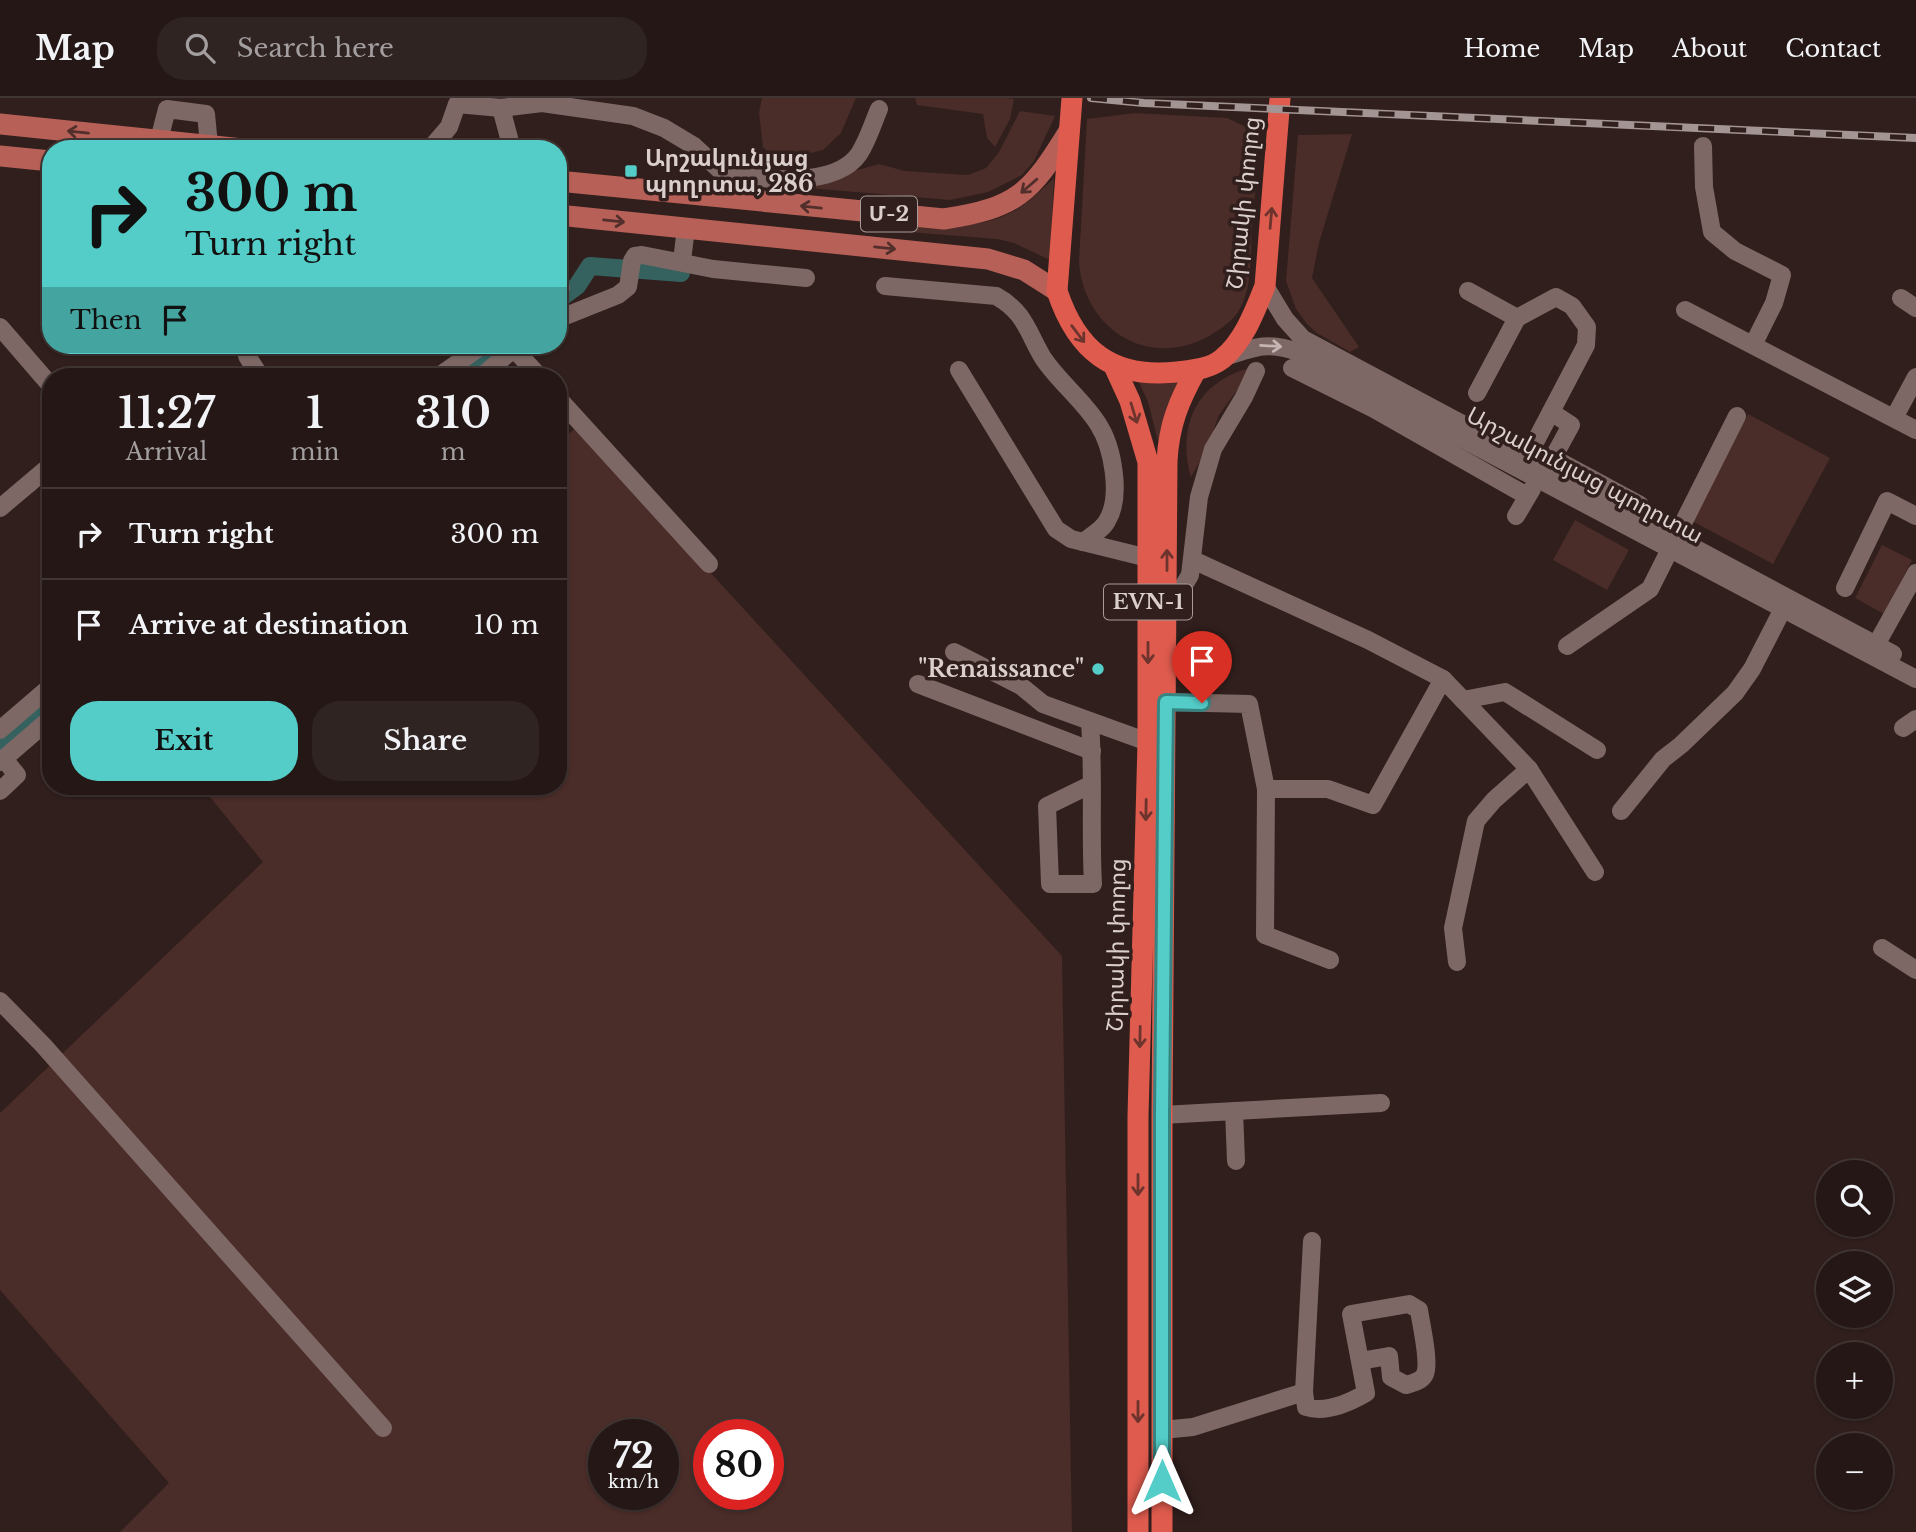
<!DOCTYPE html>
<html lang="en">
<head>
<meta charset="utf-8">
<style>
  :root { --surface:#241715; --page:#302422; --text:#f1f3f6; --muted:#a39fa0; --line:#413634; --accent:#54cdc8 }
  body { margin:0; font-family:"Libre Baskerville","Noto Sans Armenian",serif; background:var(--page); color:var(--text); height:100vh; display:flex; flex-direction:column; font-size:26px; white-space:nowrap }
  * { box-sizing:border-box; margin:0 }
  p { font-size:23px; color:var(--muted) }
  .icon { flex:none; width:38px; height:38px; fill:none; stroke:currentColor; stroke-width:2; stroke-linecap:round; stroke-linejoin:round }
  .map { position:relative; flex:1; overflow:hidden }
  .drawer { position:absolute; left:42px; top:270px; width:525px; height:427px; display:flex; flex-direction:column; background:var(--surface); border-radius:28px; box-shadow:0 2px 5px #0004,0 0 0 2px var(--line) }
  .drawer>* { flex:none }
  .hud { position:absolute; left:42px; top:42px; width:525px; height:214px; border-radius:28px; box-shadow:0 2px 5px #0004,0 0 0 2px var(--line); background:#54cdc8; color:#111; overflow:hidden }
  .fabs { position:absolute; left:1816px; top:1062px; display:grid; gap:14px }
  .fabs a { display:grid; place-items:center; width:77px; height:77px; border-radius:50%; background:var(--surface); box-shadow:0 2px 5px #0004,0 0 0 2px var(--line); font-size:35px }
  .speed { position:absolute; left:588px; top:1321px; display:flex; gap:14px; font-size:35px; font-weight:700; text-align:center }
  .speed>* { display:grid; place-content:center; width:91px; height:91px; border-radius:50%; background:var(--surface); box-shadow:0 2px 5px #0004,0 0 0 2px var(--line); line-height:1 }
  .speed small { font-size:18px; font-weight:400 }
  .speed .limit { border:10px solid #d22; background:#fff; color:#111 }
  .pin { position:absolute; display:grid; place-items:center; width:60px; height:60px; color:#fff; margin:-72px -30px; border-radius:50% 50% 50% 0; rotate:-45deg; box-shadow:0 0 7px #0007 }
  .pin .icon { rotate:45deg }
  .me { position:absolute; width:77px; margin:-38px; rotate:0deg; stroke-linejoin:round; filter:drop-shadow(0 0 5px #0008) }
  .turn { display:flex; align-items:center; gap:24px; height:147px; padding:0 28px; font-size:32px }
  .turn .icon { width:91px; height:91px; stroke-width:2.5 }
  .turn b { display:block; font-size:49px; line-height:60px }
  .then { display:flex; align-items:center; height:66px; padding:0 28px; background:#0003; gap:14px; font-size:26px }
  .eta { display:flex; justify-content:space-evenly; align-items:center; height:119px; text-align:center }
  .eta b { font-size:42px; font-weight:600; line-height:49px }
  .primary-button { display:flex; gap:14px; margin-top:auto; padding:14px 28px }
  .primary-button a { flex:1; height:80px; border-radius:28px; background:var(--accent); color:#111; font-size:28px; font-weight:600; line-height:80px; text-align:center }
  .primary-button a+a { background:var(--page); color:var(--text) }
  ul { padding:0; list-style:none }
  li { display:flex; align-items:center; gap:21px; height:91px; padding:0 28px; border-top:2px solid var(--line) }
  li div { flex:1 }
  li b { display:block; font-size:26px }
  li em { font-style:normal }
  header { display:flex; align-items:center; gap:42px; box-sizing:border-box; height:98px; padding:0 35px; background:var(--surface); border-bottom:2px solid var(--line) }
  header strong { font-size:33px }
  nav { display:flex; gap:38px; margin-inline-start:auto; font-size:24px }
  .search { width:490px; height:63px; background:var(--page); display:flex; align-items:center; gap:18px; box-sizing:border-box; padding:0 24px; border-radius:28px; color:var(--muted); font-size:26px }
  .map>svg:first-child { display:block }
</style>
</head>
<body>
<header>
<strong>Map</strong>
<div class="search"><svg class="icon" aria-label="search" viewBox="0 0 24 24"><circle cx="10" cy="10" r="6"/><path d="M15 15l6 6"/></svg>Search here</div>
<nav><a>Home</a><a>Map</a><a>About</a><a>Contact</a></nav>
</header>
<div class="map">
<svg width="1916" height="1434" viewBox="0 0 1916 1434">
  <rect width="100%" height="100%" fill="#301f1c"/>
  <g fill="#4a2c28" fill-rule="evenodd">
    <path d="M762 0H856L841 35 823 52 778 63 763 49 759 15Z"/>
    <path d="M915 0H1005L1014 1 1010 21 995 49 987 40 983 16 917 7Z"/>
    <path d="M1020 13 1055 18 1034 63 1022 77 988 94 950 102 772 87 829 80 879 66 905 73 968 77 986 70 999 54Z"/>
    <path d="M1135 15 1227 20 1259 35C1257 67 1255 99 1252 131 1250 157 1253 191 1238 214 1232 223 1222 230 1214 235 1153 274 1084 234 1079 164L1087 21Z"/>
    <path d="M1352 36 1319 145 1312 180 1359 249 1350 254 1317 235 1307 226 1296 211 1286 183 1298 37Z"/>
    <path d="M457 41 492 44 495 51H451Z"/>
    <path d="M1054 80 1050 162 1014 145 997 141 908 134 909 128C942 128 981 131 1012 114 1028 106 1041 92 1054 80Z"/>
    <path d="M1254 269 1219 317 1205 355 1191 379C1176 326 1199 281 1254 269Z"/>
    <path d="M1138 282 1167 286 1180 284 1166 310 1161 343H1158L1148 304Z"/>
    <path d="M1748 316 1830 360 1773 466 1692 423Z"/>
    <path d="M577 329 1062 858 1072 1434H120L169 1385 0 1192V1015L263 764 201 688H558V345ZM604 1337H663V1396H604ZM709 1337H768V1396H709Z"/>
    <path d="M1575 422 1629 452 1607 492 1553 462Z"/>
    <path d="M1882 447 1912 462 1884 516 1855 500Z"/>
  </g>
  <g fill="none" stroke-linecap="round" stroke-linejoin="round">
    <g stroke="#35615f" stroke-width="18">
      <path d="M558 202 577 188 590 168 681 175"/>
      <path d="M457 278 499 247"/>
      <path d="M0 650 51 607"/>
    </g>
    <g stroke="#7d6865" stroke-width="18">
      <path d="M501 10 542 5 633 18 664 30 694 48 724 76"/>
      <path d="M159 42 167 11 206 16 209 47"/>
      <path d="M1703 48 1704 89 1712 134 1735 153 1782 177 1774 205 1753 247"/>
      <path d="M430 51 449 29 457 6 501 10 512 51"/>
      <path d="M723 87 724 76C761 81 835 91 859 56 868 42 873 25 879 11"/>
      <path d="M682 163 686 130"/>
      <path d="M885 188 996 198C1025 214 1027 233 1043 260 1059 284 1083 302 1098 326 1113 349 1122 399 1107 423 1103 431 1091 438 1083 444"/>
      <path d="M1265 188 1285 221 1303 241 1893 556"/>
      <path d="M558 192 561 190"/>
      <path d="M1468 193 1517 220"/>
      <path d="M1901 200 1916 210"/>
      <path d="M1685 212 1916 332"/>
      <path d="M558 221 618 197 628 189 632 163 635 158 642 157 713 171 806 180"/>
      <path d="M0 229 51 288"/>
      <path d="M514 251 539 278"/>
      <path d="M247 258 260 278"/>
      <path d="M1225 259C1254 249 1268 243 1298 254L1916 581"/>
      <path d="M1292 270 1374 311 1527 398"/>
      <path d="M959 272 1056 431 1071 441 1148 460"/>
      <path d="M439 278 483 247"/>
      <path d="M482 278 518 247"/>
      <path d="M1477 295 1517 220 1556 199 1572 208 1587 229 1586 247 1522 369"/>
      <path d="M558 300 709 466"/>
      <path d="M1551 314 1571 327 1553 360 1640 407 1634 418"/>
      <path d="M1894 320 1916 279"/>
      <path d="M0 410 51 367"/>
      <path d="M1516 418 1532 391"/>
      <path d="M1193 462 1368 542 1443 581 1529 671 1595 774"/>
      <path d="M1845 490 1887 403 1916 418"/>
      <path d="M1167 499 1181 492 1190 477 1199 399 1213 351 1244 299 1256 273"/>
      <path d="M1876 547 1916 475"/>
      <path d="M1567 548 1650 491 1737 318"/>
      <path d="M954 554 1021 588 1043 606 1148 644"/>
      <path d="M918 586 1092 653"/>
      <path d="M1463 602 1505 594 1597 652"/>
      <path d="M1166 604 1249 606 1266 691 1265 837 1330 862"/>
      <path d="M1090 624C1094 678 1090 732 1093 786H1050L1047 708 1092 686"/>
      <path d="M1903 630 1916 621"/>
      <path d="M0 632 51 588"/>
      <path d="M0 664 51 620"/>
      <path d="M1266 691H1328L1373 707 1443 581"/>
      <path d="M0 693 17 677 4 661"/>
      <path d="M1621 713 1663 661 1681 647 1735 595 1752 571 1788 501"/>
      <path d="M1882 850 1916 872"/>
      <path d="M1457 864 1453 830 1476 723 1494 702 1529 671"/>
      <path d="M0 903 43 947 383 1330"/>
      <path d="M1234 1013 1236 1063"/>
      <path d="M1162 1017 1381 1005"/>
      <path d="M1312 1143 1304 1294 1306 1309C1325 1315 1349 1305 1366 1295L1351 1216 1409 1206 1419 1212C1421 1226 1430 1264 1425 1276 1422 1283 1413 1285 1406 1287L1391 1279 1389 1258 1360 1263"/>
      <path d="M1162 1332 1193 1329 1304 1294"/>
    </g>
    <g stroke="#b76057" stroke-width="21">
      <path d="M0 26 243 51"/>
      <path d="M0 58 51 63"/>
      <path d="M558 83 944 121C1017 110 1031 95 1069 33"/>
      <path d="M558 117 988 161 1024 172 1057 193"/>
    </g>
    <g stroke="#de5b4e" stroke-width="21">
      <path d="M1072 0 1057 193C1077 253 1112 281 1177 274 1193 272 1209 271 1222 261 1244 243 1255 213 1265 188L1280 0"/>
      <path d="M1114 268 1130 303 1148 364V644L1138 1018V1434"/>
      <path d="M1162 1434V1017L1167 363C1169 326 1179 303 1196 272"/>
    </g>
    <g stroke="#a39593" stroke-width="8">
      <path id="rail" d="M1091 0 1144 5 1916 40"/>
    </g>
    <use href="#rail" stroke="#301f1c" stroke-width="5" stroke-dasharray="16" stroke-linecap="butt"/>
  </g>
  <defs><path id="oneway-shaft" d="M-6 0H5M1.5-3L5.5 0L1.5 3" fill="none" stroke-width="1.6" stroke-linecap="round" stroke-linejoin="round" transform="scale(1.75)"/></defs>
  <g stroke="#522f2b">
    <use href="#oneway-shaft" transform="translate(78 34) rotate(-174)"/>
    <use href="#oneway-shaft" transform="translate(1029 88) rotate(139)"/>
    <use href="#oneway-shaft" transform="translate(811 109) rotate(-174)"/>
    <use href="#oneway-shaft" transform="translate(614 123) rotate(6)"/>
    <use href="#oneway-shaft" transform="translate(885 150) rotate(6)"/>
  </g>
  <g stroke="#6d342e">
    <use href="#oneway-shaft" transform="translate(1271 120) rotate(-85)"/>
    <use href="#oneway-shaft" transform="translate(1078 236) rotate(53)"/>
    <use href="#oneway-shaft" transform="translate(1134 315) rotate(73)"/>
    <use href="#oneway-shaft" transform="translate(1167 462) rotate(-90)"/>
    <use href="#oneway-shaft" transform="translate(1148 555) rotate(90)"/>
    <use href="#oneway-shaft" transform="translate(1146 712) rotate(91)"/>
    <use href="#oneway-shaft" transform="translate(1140 939) rotate(91)"/>
    <use href="#oneway-shaft" transform="translate(1138 1087) rotate(90)"/>
    <use href="#oneway-shaft" transform="translate(1138 1314) rotate(90)"/>
  </g>
  <use stroke="#c4b5b3" href="#oneway-shaft" transform="translate(1271 248) rotate(3)"/>
  <g fill="none" stroke-linecap="round" stroke-linejoin="round">
    <g stroke="#378582" stroke-width="18">
      <path id="route" d="M1162 1383V1017L1166 604 1202 605"/>
    </g>
    <use href="#route" stroke="#54cdc8" stroke-width="12"/>
  </g>
  <g fill="#54cdc8" stroke="#301f1c" stroke-width="2.5">
    <rect x="624" y="66" width="14" height="14" rx="3.5"/>
    <circle cx="1098" cy="571" r="7"/>
  </g>
  <g text-anchor="middle" stroke-width="7" stroke-linejoin="round" paint-order="stroke">
    <g fill="#301f1c" stroke="#a89a98" stroke-width="2">
      <rect x="861" y="98.5" width="56" height="35" rx="5"/>
      <rect x="1104" y="486.5" width="88" height="35" rx="5"/>
    </g>
    <g font-size="21" font-weight="bold" fill="#dbcfcd">
      <text x="889" y="123">Մ-2</text>
      <text x="1148" y="511">EVN-1</text>
    </g>
    <g font-size="23" font-weight="bold" fill="#dbcfcd" stroke="#301f1c" text-anchor="start">
      <text x="645" y="68">Արշակունյաց<tspan x="645" dy="26">պողոտա, 286</tspan></text>
      <text x="1084" y="579" text-anchor="end">"Renaissance"</text>
    </g>
    <g font-size="23" fill="#dbcfcd" stroke="#301f1c">
      <text transform="translate(1243 105) rotate(-84)" y="8">Շիրակի փողոց</text>
      <text transform="translate(1585 377) rotate(28)" y="8">Արշակունյաց պողոտա</text>
      <text transform="translate(1116 847) rotate(-89)" y="8">Շիրակի փողոց</text>
    </g>
  </g>
</svg>
<div class="fabs">
<a><svg class="icon" aria-label="search" viewBox="0 0 24 24"><circle cx="10" cy="10" r="6"/><path d="M15 15l6 6"/></svg></a>
<a><svg class="icon" aria-label="layers" viewBox="0 0 24 24"><path d="M12 4l9 5-9 5-9-5zM3 14l9 5 9-5"/></svg></a>
<a>+</a>
<a>−</a>
</div>
<div class="speed"><div>72<small>km/h</small></div><div class="limit">80</div></div>
<div class="pin" style="left:1202px;top:605px;background:#d93025"><svg class="icon" aria-label="arrive" viewBox="0 0 24 24"><path d="M6 21V4h12l-3 4 3 4H6"/></svg></div>
<svg class="me" style="left:1162px;top:1383px" viewBox="-20 -20 40 40"><path d="M0-17L14 15 0 8-14 15z" fill="#54cdc8" stroke="#fff" stroke-width="4"/></svg>
<div class="hud">
<div class="turn"><svg class="icon" aria-label="right" viewBox="0 0 24 24"><path d="M7 20v-9h11M14 6l5 5-5 5"/></svg><div><b>300 m</b>Turn right</div></div>
<div class="then">Then<svg class="icon" aria-label="arrive" viewBox="0 0 24 24"><path d="M6 21V4h12l-3 4 3 4H6"/></svg></div>
</div>
<section class="drawer">
<div class="eta">
<div><b>11:27</b><p>Arrival</p></div>
<div><b>1</b><p>min</p></div>
<div><b>310</b><p>m</p></div>
</div>
<ul>
<li><svg class="icon" aria-label="right" viewBox="0 0 24 24"><path d="M7 20v-9h11M14 6l5 5-5 5"/></svg><div><b>Turn right</b></div><em>300 m</em></li>
<li><svg class="icon" aria-label="arrive" viewBox="0 0 24 24"><path d="M6 21V4h12l-3 4 3 4H6"/></svg><div><b>Arrive at destination</b></div><em>10 m</em></li>
</ul>
<div class="primary-button"><a>Exit</a><a>Share</a></div>
</section>
</div>
</body>
</html>
